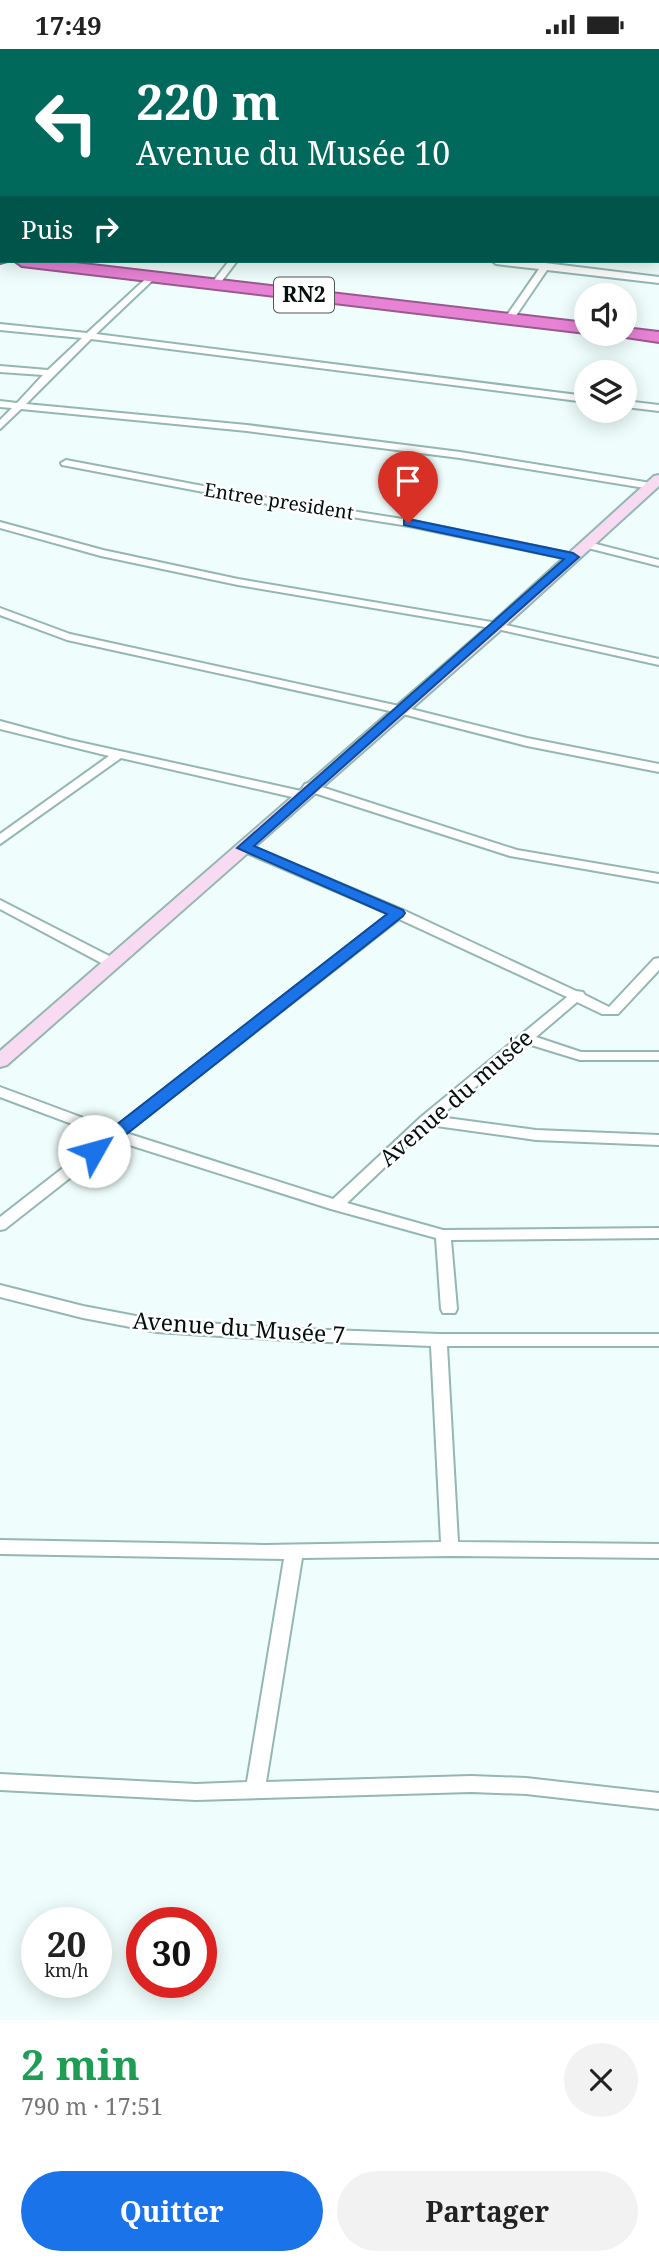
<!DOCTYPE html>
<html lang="fr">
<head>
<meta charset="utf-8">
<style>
  :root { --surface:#fff; --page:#f2f2f2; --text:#222; --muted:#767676; --accent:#1a73e8 }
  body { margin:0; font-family:"Noto Serif",serif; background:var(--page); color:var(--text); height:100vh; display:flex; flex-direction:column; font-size:26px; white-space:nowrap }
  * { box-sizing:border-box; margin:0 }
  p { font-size:23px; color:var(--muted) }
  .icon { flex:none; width:38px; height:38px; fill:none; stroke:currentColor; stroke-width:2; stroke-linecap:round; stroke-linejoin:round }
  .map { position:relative; height:1971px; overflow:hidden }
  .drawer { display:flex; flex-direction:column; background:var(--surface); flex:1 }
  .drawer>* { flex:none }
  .banner { position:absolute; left:0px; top:0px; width:660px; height:214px; box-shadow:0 4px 18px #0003; background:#00695c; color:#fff; overflow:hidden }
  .buttons { position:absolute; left:574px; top:234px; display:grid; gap:14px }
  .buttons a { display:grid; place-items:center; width:63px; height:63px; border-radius:50%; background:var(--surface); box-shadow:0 4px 18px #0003; font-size:35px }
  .speed { position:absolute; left:21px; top:1858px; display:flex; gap:14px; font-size:35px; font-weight:700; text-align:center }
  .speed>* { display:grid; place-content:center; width:91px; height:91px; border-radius:50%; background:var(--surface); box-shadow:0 4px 18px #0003; line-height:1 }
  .speed small { font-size:18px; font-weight:400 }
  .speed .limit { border:10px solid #d22; background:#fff; color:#111 }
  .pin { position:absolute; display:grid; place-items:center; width:60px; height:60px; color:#fff; margin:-72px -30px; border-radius:50% 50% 50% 0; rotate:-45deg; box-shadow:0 0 7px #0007 }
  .pin .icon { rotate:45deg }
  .me { position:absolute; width:77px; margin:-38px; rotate:52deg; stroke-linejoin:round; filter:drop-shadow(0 0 5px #0008) }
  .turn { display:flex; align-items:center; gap:24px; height:147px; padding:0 21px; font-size:32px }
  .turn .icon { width:91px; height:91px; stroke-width:2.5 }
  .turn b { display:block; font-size:49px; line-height:60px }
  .then { display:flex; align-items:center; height:66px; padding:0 21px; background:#0003; gap:14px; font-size:26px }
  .round { display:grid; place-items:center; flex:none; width:74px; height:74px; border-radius:37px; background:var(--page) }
  .head { display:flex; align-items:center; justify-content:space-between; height:119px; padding:0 21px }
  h1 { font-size:42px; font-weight:700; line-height:52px; color:#1e9e55 }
  .cta { display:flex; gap:14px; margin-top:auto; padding:14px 21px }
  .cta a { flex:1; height:80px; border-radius:42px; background:var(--accent); color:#fff; font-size:28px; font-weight:700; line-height:80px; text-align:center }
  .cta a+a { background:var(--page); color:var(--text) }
  .status { display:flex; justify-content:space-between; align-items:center; height:49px; padding:0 35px; background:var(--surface); direction:ltr }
  .status svg { height:19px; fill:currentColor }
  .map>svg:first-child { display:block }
</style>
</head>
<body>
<div class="status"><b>17:49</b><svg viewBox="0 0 49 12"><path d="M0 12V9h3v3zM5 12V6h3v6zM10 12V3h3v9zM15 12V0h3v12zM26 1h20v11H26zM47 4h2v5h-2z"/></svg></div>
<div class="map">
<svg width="659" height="1971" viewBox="0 0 659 1971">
  <rect width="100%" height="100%" fill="#effefc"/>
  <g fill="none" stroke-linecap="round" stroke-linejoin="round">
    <g stroke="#93b7b1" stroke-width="4">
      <g id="street">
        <path d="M25 0H36L23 2Z"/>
        <path d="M152 0H160L152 2Z"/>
        <rect x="270" y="0" width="8" height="2"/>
        <path d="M373 0H381L382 2H375Z"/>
        <path d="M483 0H491L492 2H485Z"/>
        <path d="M561 0H569L570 2H563Z"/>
        <path d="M0 7H2L0 12Z"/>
        <rect x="658" y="55" width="1" height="4"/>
        <rect x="0" y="56" width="2" height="5"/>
        <rect x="658" y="86" width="1" height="4"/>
        <rect x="0" y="90" width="2" height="4"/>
        <rect x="658" y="114" width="1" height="4"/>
        <rect x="0" y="119" width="2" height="4"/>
        <rect x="658" y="152" width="1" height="5"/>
        <rect x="0" y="153" width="2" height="4"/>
        <rect x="658" y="190" width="1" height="6"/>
        <path d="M229 212H237L218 237H212L211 235Z"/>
        <path d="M492 212 545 214 659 228V234L547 221 513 271 510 272 505 269 539 220 496 215Z"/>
        <path d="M152 224 155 225V229L96 285 586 347V353L91 290 26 355 247 376 460 403 651 434 656 437 651 440 460 409 247 382 21 360 0 380V371L12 359 0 358V352L17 354 43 326 0 323V317L48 321 82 289 0 281V275L87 284Z"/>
        <path d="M625 352 659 356V362L625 358Z"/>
        <path d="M66 411 256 447 409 471 573 505 578 508 573 511 409 477 256 453 62 416 61 414Z"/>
        <path d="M0 473 103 501 238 530 497 574 659 610V616L497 580 238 536 101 507 0 479Z"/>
        <path d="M588 493 659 511V517L584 498 583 496Z"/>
        <path d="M0 559 70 585 399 657 527 689 659 715V723L527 697 399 664 67 591 0 566Z"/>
        <path d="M0 672 70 691 301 742 307 746 301 750 121 709 0 795V785L109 707 0 680Z"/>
        <path d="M309 734 517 801 659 825V833L510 807 305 741 303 738 305 735Z"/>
        <path d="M244 794 403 861 576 942 583 943 585 946 609 958 654 910 659 909V921L618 965H602L577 953 536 988 581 1003H659V1011H580L528 995 439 1068 536 1081 659 1086V1096L536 1091 429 1076 347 1154 443 1181 659 1179V1189L451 1191 457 1260 455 1264H443L441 1260 436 1189 331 1160 117 1092 5 1180 0 1181V1168L104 1087 0 1048V1038L113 1080 389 865 240 801 238 798ZM399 870 567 948 421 1068 333 1150 126 1084Z"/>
        <path d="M0 851 117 911 119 914 112 918 107 917 0 860Z"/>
        <path d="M0 1236 83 1257 157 1271 301 1280 439 1285H659V1297H447L458 1493 659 1495V1509L450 1507 302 1509 266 1733 471 1727 526 1729 659 1744V1760L526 1745 471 1743 196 1751 0 1741V1725L196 1735 247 1733 284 1510 0 1505V1491L264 1496 441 1493 431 1297 301 1292 157 1283 83 1269 0 1248Z"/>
      </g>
    </g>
    <g stroke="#93b7b1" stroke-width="4">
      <path id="secondary" d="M659 426V437L502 580 7 1016 0 1018V1002L492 574 654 427Z"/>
    </g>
    <g stroke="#985a8f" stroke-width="4">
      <g id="highway">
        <path d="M0 204 2 212H7L0 214Z"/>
        <path d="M15 212H58L586 274V284L22 217Z"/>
        <path d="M625 279 659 283V293L619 287 618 285H625Z"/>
      </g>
    </g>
    <use href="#street" fill="#fff" fill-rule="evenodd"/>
    <use href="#secondary" fill="#f8daf2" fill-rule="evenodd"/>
    <use href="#highway" fill="#e782d5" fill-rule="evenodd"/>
  </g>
  <path fill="#1a73e8" stroke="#114b97" stroke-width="2" d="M408 470 573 504 579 508 254 797 403 861 405 864 403 867 100 1106H88L86 1102 88 1098 387 865 237 799 564 510 404 476V471Z"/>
  <g text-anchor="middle" stroke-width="5" stroke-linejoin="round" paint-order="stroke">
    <g font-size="19" fill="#04100e" stroke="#fff">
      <text transform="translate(279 452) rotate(9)" y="7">Entree president</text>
    </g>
    <rect fill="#fff" stroke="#4f5856" stroke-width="2" x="274" y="228.5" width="60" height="35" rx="5"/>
    <g font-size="21" font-weight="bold" fill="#04100e">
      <text x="304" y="253">RN2</text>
    </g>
    <g font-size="23" fill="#04100e" stroke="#fff">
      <text transform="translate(456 1049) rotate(-41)" y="8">Avenue du musée</text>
      <text transform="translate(239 1279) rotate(4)" y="8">Avenue du Musée 7</text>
    </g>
  </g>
</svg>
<div class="buttons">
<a><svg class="icon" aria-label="sound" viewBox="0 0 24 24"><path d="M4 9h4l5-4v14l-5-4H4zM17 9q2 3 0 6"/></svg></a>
<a><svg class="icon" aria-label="layers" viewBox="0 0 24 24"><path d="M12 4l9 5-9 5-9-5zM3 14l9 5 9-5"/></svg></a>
</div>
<div class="speed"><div>20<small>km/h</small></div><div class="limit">30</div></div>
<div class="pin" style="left:408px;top:474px;background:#d93025"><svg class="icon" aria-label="arrive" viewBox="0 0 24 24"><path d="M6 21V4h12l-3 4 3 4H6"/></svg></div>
<svg class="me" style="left:94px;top:1102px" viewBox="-20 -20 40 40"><circle r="19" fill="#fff"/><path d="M0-13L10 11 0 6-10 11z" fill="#1a73e8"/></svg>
<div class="banner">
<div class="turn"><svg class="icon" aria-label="left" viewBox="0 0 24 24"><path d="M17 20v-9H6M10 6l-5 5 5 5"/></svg><div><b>220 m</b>Avenue du Musée 10</div></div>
<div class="then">Puis<svg class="icon" aria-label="right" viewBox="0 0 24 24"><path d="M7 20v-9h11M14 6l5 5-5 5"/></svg></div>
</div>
</div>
<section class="drawer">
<div class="head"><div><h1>2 min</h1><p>790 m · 17:51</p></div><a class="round"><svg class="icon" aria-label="close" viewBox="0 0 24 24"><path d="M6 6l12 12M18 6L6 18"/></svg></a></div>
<div class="cta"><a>Quitter</a><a>Partager</a></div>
</section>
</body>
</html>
